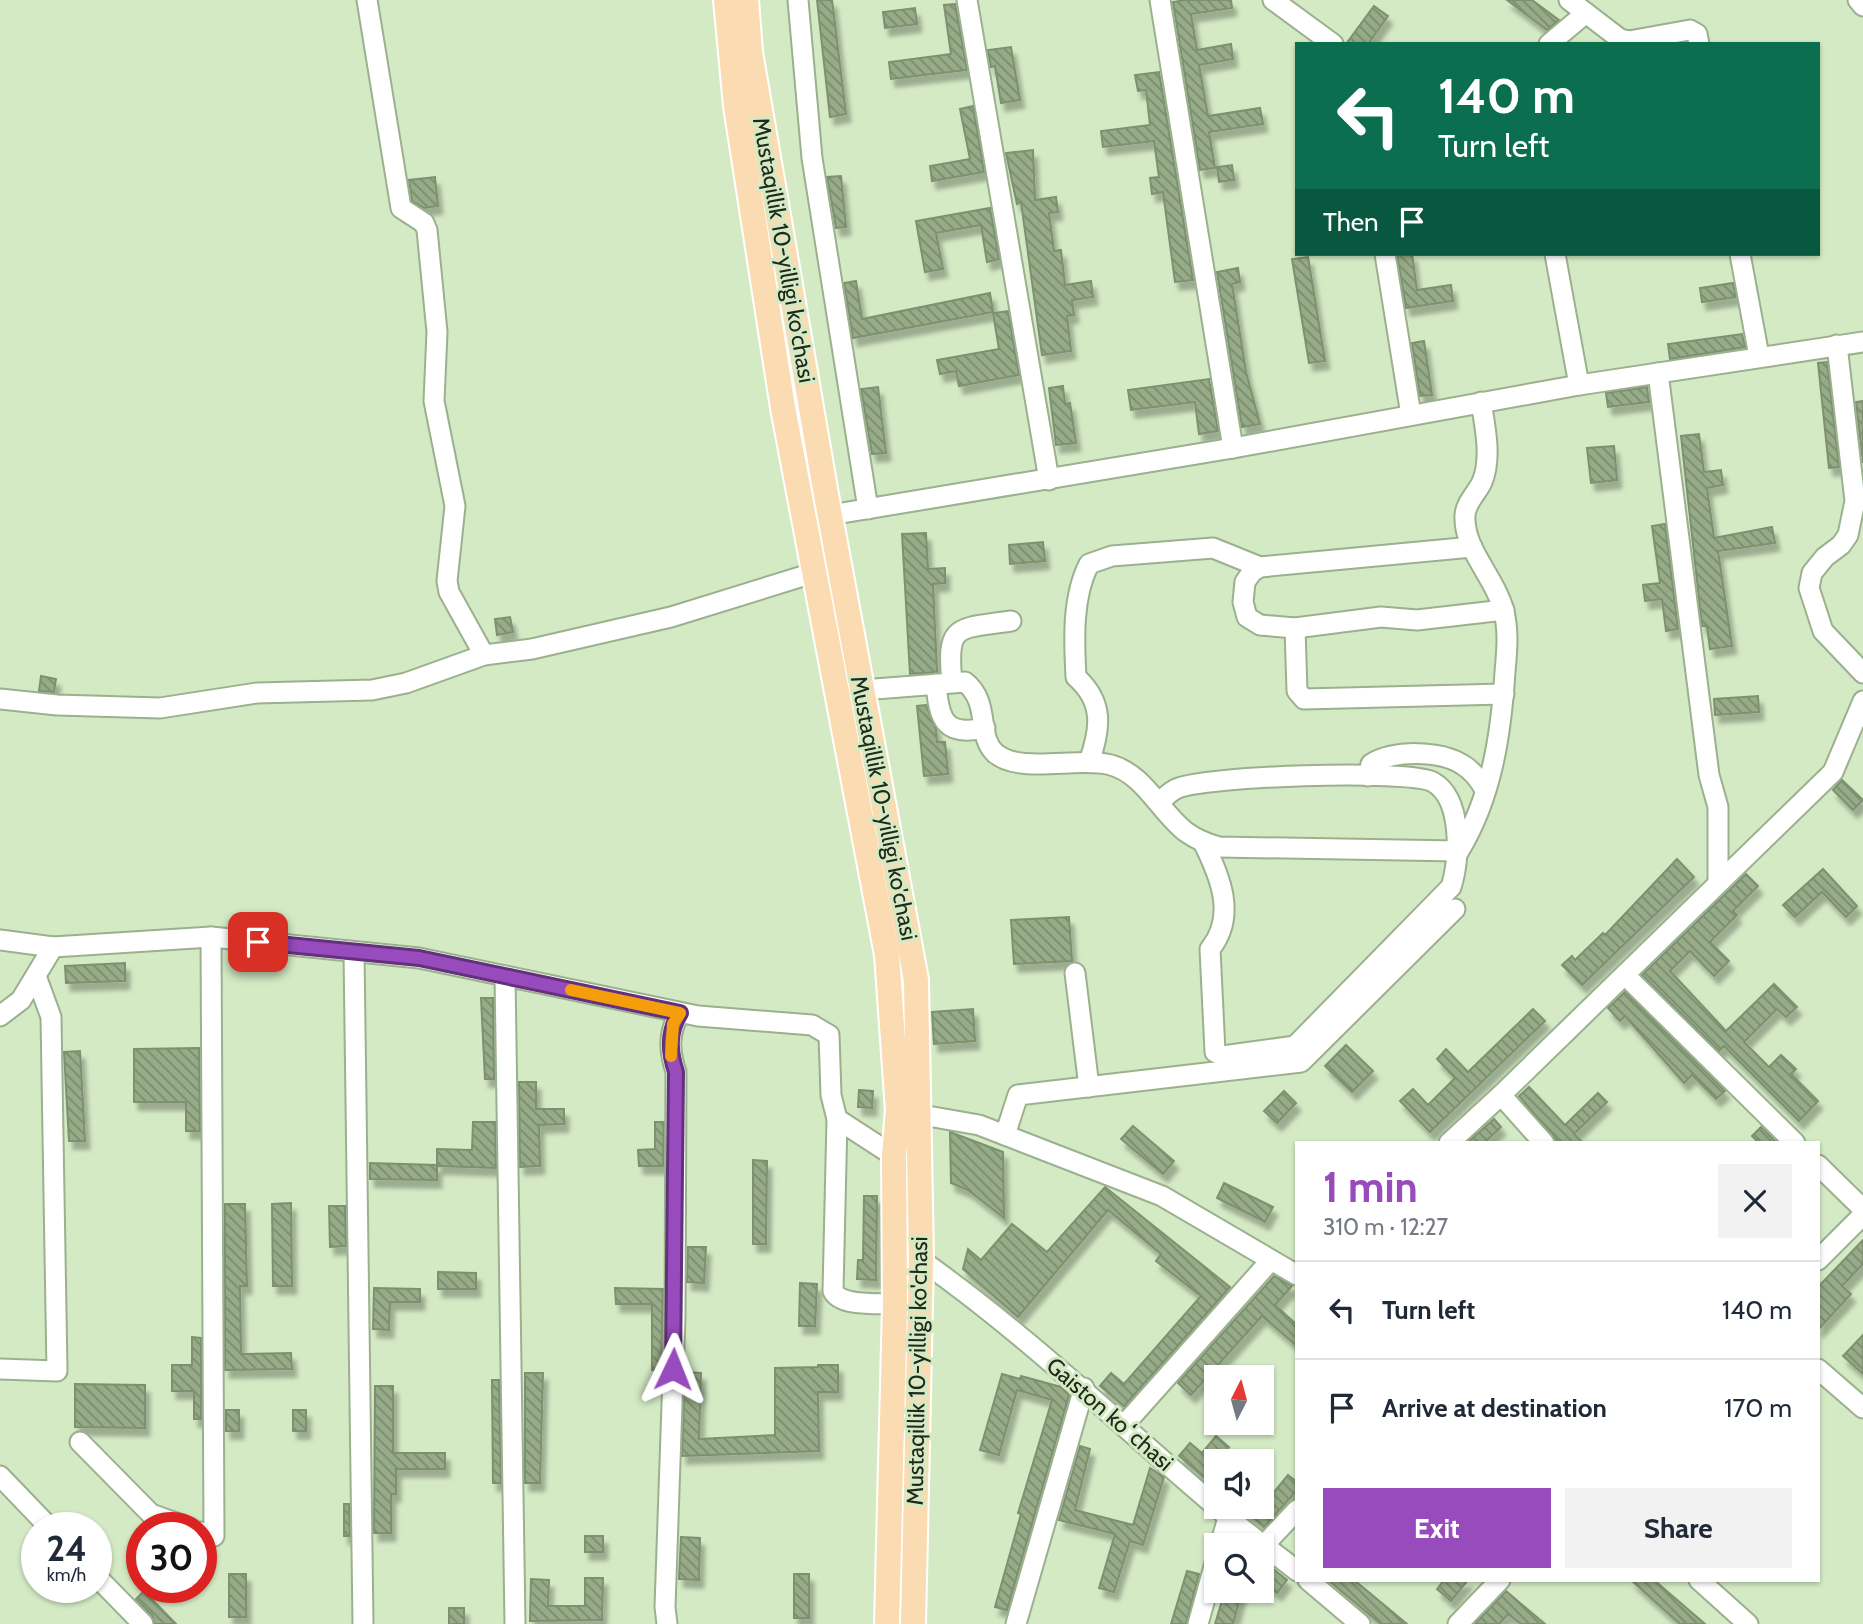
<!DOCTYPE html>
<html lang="en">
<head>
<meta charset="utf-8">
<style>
  :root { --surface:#fff; --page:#f2f2f3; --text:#1f2937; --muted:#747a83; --line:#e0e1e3; --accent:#974bbd }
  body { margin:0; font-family:Cabin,sans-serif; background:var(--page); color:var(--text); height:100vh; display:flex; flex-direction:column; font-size:26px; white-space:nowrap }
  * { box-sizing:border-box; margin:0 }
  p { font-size:23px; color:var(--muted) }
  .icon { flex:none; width:38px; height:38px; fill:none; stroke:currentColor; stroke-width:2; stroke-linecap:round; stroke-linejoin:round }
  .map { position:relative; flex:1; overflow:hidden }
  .side { position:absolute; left:1295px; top:1141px; width:525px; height:441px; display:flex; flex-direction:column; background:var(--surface); border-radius:0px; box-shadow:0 2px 5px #0004 }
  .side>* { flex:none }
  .hud { position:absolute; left:1295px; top:42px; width:525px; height:214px; border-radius:0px; box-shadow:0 2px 5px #0004; background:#0b6e4f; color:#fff; overflow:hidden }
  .needle { width:46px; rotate:6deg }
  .controls { position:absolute; left:1204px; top:1365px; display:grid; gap:14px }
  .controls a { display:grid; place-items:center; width:70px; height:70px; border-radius:0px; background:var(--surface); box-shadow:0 2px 5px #0004; font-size:35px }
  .speed { position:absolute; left:21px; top:1512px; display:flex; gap:14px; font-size:35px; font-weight:700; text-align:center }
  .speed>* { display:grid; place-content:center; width:91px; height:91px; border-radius:50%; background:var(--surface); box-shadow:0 2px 5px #0004; line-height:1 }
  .speed small { font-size:18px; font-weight:400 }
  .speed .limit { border:10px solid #d22; background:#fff; color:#111 }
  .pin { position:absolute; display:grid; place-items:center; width:60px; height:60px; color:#fff; margin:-30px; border-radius:14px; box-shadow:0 4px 10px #0006 }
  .me { position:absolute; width:77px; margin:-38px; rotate:2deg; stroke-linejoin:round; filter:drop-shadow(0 0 5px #0008) }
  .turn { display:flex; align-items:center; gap:24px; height:147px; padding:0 28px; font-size:32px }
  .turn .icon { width:91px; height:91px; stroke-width:2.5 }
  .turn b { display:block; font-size:49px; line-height:60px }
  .then { display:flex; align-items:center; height:66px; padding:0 28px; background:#0003; gap:14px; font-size:26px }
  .round { display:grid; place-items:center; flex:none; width:74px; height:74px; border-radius:0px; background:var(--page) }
  .head { display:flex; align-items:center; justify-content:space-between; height:119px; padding:0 28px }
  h1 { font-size:42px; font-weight:700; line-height:52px; color:var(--accent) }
  .primary-button { display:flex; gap:14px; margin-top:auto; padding:14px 28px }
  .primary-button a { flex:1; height:80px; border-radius:0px; background:var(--accent); color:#fff; font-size:28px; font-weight:700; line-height:80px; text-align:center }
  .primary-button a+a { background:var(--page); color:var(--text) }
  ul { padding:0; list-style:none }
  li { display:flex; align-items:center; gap:21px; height:98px; padding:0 28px; border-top:2px solid var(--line) }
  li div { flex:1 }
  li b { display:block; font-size:26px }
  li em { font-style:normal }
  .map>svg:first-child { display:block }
</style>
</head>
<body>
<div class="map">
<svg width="1863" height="1624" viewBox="0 0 1863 1624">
  <defs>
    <pattern id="building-back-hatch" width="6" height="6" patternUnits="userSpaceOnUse" patternTransform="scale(1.75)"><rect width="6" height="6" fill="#96ab87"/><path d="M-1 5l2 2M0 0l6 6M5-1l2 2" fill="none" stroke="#7a8b6e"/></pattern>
    <filter id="shadow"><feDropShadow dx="4.5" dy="8" stdDeviation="2" flood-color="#0004"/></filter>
  </defs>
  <rect width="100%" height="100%" fill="#d4eac5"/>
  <g fill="url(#building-back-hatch)" stroke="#7d916f" stroke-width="2" filter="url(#shadow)">
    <path d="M817 0H832L846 114 830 117Z"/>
    <path d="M1185 0H1231L1232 8 1191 14 1197 50 1231 44 1233 59 1199 65 1208 116 1260 108 1263 124 1209 132 1215 168 1200 170 1173 2Z"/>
    <path d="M1507 0H1532L1559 20 1547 30Z"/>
    <path d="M955 4 967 70 891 79 889 62 951 54 944 5Z"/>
    <path d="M1374 6 1388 16 1368 44H1346Z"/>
    <path d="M915 8 917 24 885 28 883 12Z"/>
    <path d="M1011 47 1020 100 1001 103 995 66 991 67 988 50Z"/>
    <path d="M1159 72 1193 280 1175 282 1163 192 1152 194 1150 178 1159 177 1154 141 1103 147 1101 131 1150 125 1146 90 1138 91 1135 75Z"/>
    <path d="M973 106 984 172 932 181 930 166 970 159 960 109Z"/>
    <path d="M1033 150 1035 200 1056 197 1058 212 1049 213 1054 251 1061 250 1065 285 1091 281 1093 297 1072 300 1074 315 1067 316 1071 351 1042 355 1021 202 1017 204 1006 153Z"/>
    <path d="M1232 165 1234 180 1219 182 1217 167Z"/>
    <path d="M841 176 846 227 836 228 827 177Z"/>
    <path d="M435 177 438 206 424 208 412 201 409 180Z"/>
    <path d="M990 208 999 259 987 262 981 225 936 233 943 269 925 272 916 221Z"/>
    <path d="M1397 254H1412L1417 290 1451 285 1453 301 1406 308Z"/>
    <path d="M1308 257 1325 361 1309 363 1292 259Z"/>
    <path d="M1238 268 1240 282 1232 284 1246 372 1260 424 1242 427 1217 272Z"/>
    <path d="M856 281 862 319 990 293 993 312 853 338 844 283Z"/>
    <path d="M1733 283 1736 297 1702 302 1700 288Z"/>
    <path d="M1008 311 1019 375 959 386 956 371 940 374 937 360 999 349 993 313Z"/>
    <path d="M1742 334 1745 347 1670 359 1668 344Z"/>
    <path d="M1424 341 1432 395 1420 396 1412 343Z"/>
    <path d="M1827 362 1839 467 1829 468 1818 363Z"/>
    <path d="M1209 379 1218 431 1199 434 1195 402 1131 410 1128 390Z"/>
    <path d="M1063 386 1065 404 1070 403 1076 443 1056 445 1049 388Z"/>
    <path d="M878 387 886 453 872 454 861 389Z"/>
    <path d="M1647 387 1649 402 1608 407 1606 393Z"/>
    <path d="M1863 401V463L1856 402Z"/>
    <path d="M1699 434 1704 472 1721 470 1723 485 1707 488 1714 538 1772 527 1775 543 1718 551 1732 646 1710 649 1707 626H1702L1681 436Z"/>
    <path d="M1614 446 1617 480 1591 483 1587 448Z"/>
    <path d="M1665 524 1678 629 1666 631 1662 599 1645 601 1643 585 1660 583 1652 526Z"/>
    <path d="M926 533 928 569 945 568V583L933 584 937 672 910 674 902 534Z"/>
    <path d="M1043 542 1045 561 1010 564 1009 545Z"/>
    <path d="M510 617 513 632 497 635 495 619Z"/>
    <path d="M41 676 56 679 54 692 39 691Z"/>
    <path d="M1758 696 1759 712 1715 715 1714 699Z"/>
    <path d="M926 705 936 729 937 742H945L948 774 924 776 917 706Z"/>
    <path d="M1842 780 1863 800 1853 810 1833 790Z"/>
    <path d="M1677 859 1694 877 1582 985 1562 965 1572 956 1575 960 1603 933 1605 935Z"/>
    <path d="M1823 869 1857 906 1846 917 1822 892 1795 917 1783 905Z"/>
    <path d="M1746 874 1758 886 1733 911 1737 915 1710 942 1729 961 1714 976 1690 951 1670 971 1726 1031 1774 984 1797 1007 1786 1017 1777 1009 1744 1042 1769 1067 1781 1055 1796 1069 1791 1074 1818 1101 1799 1121 1724 1046 1719 1051 1642 975Z"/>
    <path d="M1069 917 1072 961 1014 964 1011 920Z"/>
    <path d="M125 963V981L66 983 65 966Z"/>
    <path d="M1625 992 1725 1091 1716 1099 1692 1075 1684 1083 1625 1016 1620 1021 1608 1008Z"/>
    <path d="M481 998H493L494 1079H485Z"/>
    <path d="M973 1009 975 1041 934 1044 932 1012Z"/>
    <path d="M1533 1009 1545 1021 1430 1132 1400 1101 1413 1089 1428 1105 1455 1078 1437 1059 1446 1049 1468 1072Z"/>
    <path d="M1346 1045 1373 1071 1352 1092 1325 1066Z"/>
    <path d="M199 1048 200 1131H186V1102H134V1049Z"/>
    <path d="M80 1051 85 1141H69L64 1052Z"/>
    <path d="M519 1082H536V1109H564V1124L539 1125 540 1166 520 1167Z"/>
    <path d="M1529 1087 1565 1125 1598 1093 1607 1102 1574 1134 1583 1143H1559L1519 1096Z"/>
    <path d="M859 1090 873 1091 872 1108 858 1107Z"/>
    <path d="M1284 1091 1296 1103 1277 1123 1264 1111Z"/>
    <path d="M1494 1119 1501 1127 1484 1143H1467Z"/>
    <path d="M473 1122H495L496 1168 437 1166V1180L370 1179V1163L437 1165V1149L472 1150Z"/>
    <path d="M655 1122H664L663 1166H639L638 1150 655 1149Z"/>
    <path d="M1133 1126 1174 1161 1163 1174 1121 1139Z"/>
    <path d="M1761 1127 1777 1143H1759L1752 1136Z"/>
    <path d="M950 1132 1003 1152 1004 1218 968 1190 951 1183Z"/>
    <path d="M753 1160 767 1161 766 1244H753Z"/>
    <path d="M1224 1183 1273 1207 1265 1222 1217 1198Z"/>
    <path d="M1105 1187 1230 1287 1124 1406 1100 1386 1111 1373 1124 1384 1201 1296 1156 1261 1161 1254 1108 1210 1018 1317 963 1269 968 1249 981 1260 1012 1224 1047 1252Z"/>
    <path d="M864 1196H877L876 1280 857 1279 858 1260H863Z"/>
    <path d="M291 1203 292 1286H273L272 1204Z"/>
    <path d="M225 1204H245L247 1286H240L241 1354 291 1353 292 1369 225 1370Z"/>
    <path d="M329 1206H345L346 1246 330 1247Z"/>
    <path d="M1863 1240V1264L1842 1286 1851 1294 1818 1330V1287Z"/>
    <path d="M688 1247H706L704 1283 687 1282Z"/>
    <path d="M438 1272 476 1273V1289H438Z"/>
    <path d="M1274 1276 1292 1286 1275 1305 1297 1325V1346L1262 1316 1191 1395 1178 1383Z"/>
    <path d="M800 1283 817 1284 815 1326H799Z"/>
    <path d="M374 1288 420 1289V1302H390L389 1330 373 1329Z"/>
    <path d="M615 1288 663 1289 661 1370H652V1304H616Z"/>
    <path d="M1863 1335V1374L1843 1356Z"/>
    <path d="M192 1337 201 1338V1419H194V1391H172V1365H192Z"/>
    <path d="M818 1365H838V1392H818L819 1451 682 1456 685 1372 701 1373 699 1439 775 1435V1368L818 1367Z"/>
    <path d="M525 1373H543L540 1483H525Z"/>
    <path d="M1002 1374 1020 1379 1021 1376 1061 1387 1069 1395 1007 1610 995 1607 1021 1514 1018 1513 1052 1400 1017 1390 999 1455 980 1450Z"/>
    <path d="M492 1380H499L501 1483H493Z"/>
    <path d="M75 1384 145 1385V1428L75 1427Z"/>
    <path d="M375 1386H393V1453H445V1469H396V1494H391V1533H374Z"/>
    <rect x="226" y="1410" width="13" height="21"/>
    <rect x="293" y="1410" width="13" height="21"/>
    <path d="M1216 1436 1229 1447 1204 1477 1179 1456 1190 1443 1202 1453Z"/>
    <path d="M1080 1446 1090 1449 1075 1510 1133 1525 1150 1468 1164 1477 1143 1545 1130 1541 1114 1592 1099 1588 1115 1534 1059 1520Z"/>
    <path d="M1288 1475 1297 1482V1490L1264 1527 1240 1507H1262Z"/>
    <path d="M344 1504H349L350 1536H344Z"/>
    <rect x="585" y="1536" width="18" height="16"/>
    <path d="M681 1537 700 1538 699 1580 679 1579Z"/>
    <path d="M1262 1560 1287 1580 1277 1593 1262 1581Z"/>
    <path d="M1187 1571 1199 1574 1186 1624H1171Z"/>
    <rect x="229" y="1574" width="17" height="43"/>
    <rect x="794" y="1574" width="15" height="44"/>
    <path d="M585 1578H603L602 1620 530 1621 531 1579 549 1580 548 1606H585Z"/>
    <path d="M1328 1580H1354L1407 1624H1381Z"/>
    <path d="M1444 1580H1468L1451 1601 1437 1589Z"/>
    <path d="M1631 1580H1654L1705 1624H1680Z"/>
    <path d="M144 1591 176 1624H155L152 1615 136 1599Z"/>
    <path d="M1225 1591H1242L1233 1624H1215Z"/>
    <path d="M1506 1591 1545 1624H1521L1508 1614 1499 1624H1475Z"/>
    <rect x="449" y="1608" width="15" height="16"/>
  </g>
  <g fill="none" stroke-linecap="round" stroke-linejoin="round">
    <g stroke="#9bb08d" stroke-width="23">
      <g id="minor">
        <path d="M367 0 401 208 424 223 427 230 437 332 434 401 455 506 447 581 449 592 484 655"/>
        <path d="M798 0 812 158 868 509"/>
        <path d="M967 0 1049 480"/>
        <path d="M1160 0 1233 448 1579 385 1863 342"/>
        <path d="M1273 0 1333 44"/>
        <path d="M1569 0 1620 39 1629 41 1690 30 1697 34 1699 44"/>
        <path d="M1858 0 1863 6"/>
        <path d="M1549 44 1586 13"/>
        <path d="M1385 254 1411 415"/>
        <path d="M1555 254 1579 385"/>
        <path d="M1740 254 1759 356"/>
        <path d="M1837 345 1855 501 1848 535 1841 545 1825 557 1812 573 1809 588 1823 631 1863 673"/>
        <path d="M1658 373 1709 775 1718 807V881"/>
        <path d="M830 515 1233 448"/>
        <path d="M1472 547 1260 567 1252 572 1245 582 1243 602 1247 617 1260 625 1295 628 1381 617 1417 620 1504 610"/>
        <path d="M1295 628 1297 691 1304 699 1504 694"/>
        <path d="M952 682C946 623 957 629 1011 621"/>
        <path d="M936 684C939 719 944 737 985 728"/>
        <path d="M862 690 965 682C991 703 976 735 995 753 1020 775 1079 756 1111 765 1144 774 1160 812 1186 832 1196 839 1207 844 1219 847L1459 851C1492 797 1501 734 1505 672 1507 650 1509 629 1503 608 1494 576 1463 549 1465 515 1466 502 1477 493 1482 482 1492 459 1485 426 1481 402"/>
        <path d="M0 699 57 705 160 708 257 693 372 690 406 683 484 655 532 649 671 617 813 573"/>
        <path d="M1089 762C1101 728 1104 702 1076 677 1074 641 1072 597 1089 564L1112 556 1213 548 1260 567"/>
        <path d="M1368 776 1371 764C1394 750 1440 750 1463 765 1473 771 1480 781 1485 790"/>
        <path d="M1159 802C1164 798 1170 792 1176 789 1200 776 1409 769 1433 782 1463 799 1460 860 1451 887L1295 1046 1223 1056 1215 1052 1210 949C1237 916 1220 876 1203 842"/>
        <path d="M0 940 53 947"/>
        <path d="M354 952 363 1624"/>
        <path d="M1075 973 1089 1087"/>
        <path d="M505 976 515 1624"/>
        <path d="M1626 976 1795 1143"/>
        <path d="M0 1016 21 1000 53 947 211 937 419 958 698 1016 812 1025 829 1035 831 1095 837 1119 894 1156"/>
        <path d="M905 1112 979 1125 1162 1196 1297 1275"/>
        <path d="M837 1119 833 1291C841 1307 878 1303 895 1304"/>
        <path d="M1005 1135 1018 1095 1301 1062 1455 909"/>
        <path d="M1449 1143 1501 1095"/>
        <path d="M1544 1143 1501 1095 1833 772 1863 701"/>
        <path d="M1818 1165 1863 1209"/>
        <path d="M921 1260C1030 1337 1124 1429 1226 1515 1248 1535 1274 1552 1297 1571"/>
        <path d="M1818 1260 1863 1215"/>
        <path d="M0 1369 57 1371 51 1017 36 976"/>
        <path d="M1818 1369 1863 1408"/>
        <path d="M1124 1425 1271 1260"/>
        <path d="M80 1442 151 1514 190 1528"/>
        <path d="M0 1476 50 1528"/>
        <path d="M201 1532 214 1536 211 937"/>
        <path d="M1265 1544 1297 1510"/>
        <path d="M1220 1545 1228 1518"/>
        <path d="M96 1576 143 1624"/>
        <path d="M1308 1580 1360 1624"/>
        <path d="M1699 1580 1748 1624"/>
        <path d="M667 1624 665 1607 675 1317 676 1072C669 1051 668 1032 680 1013"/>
        <path d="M1016 1624 1084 1388"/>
        <path d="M1198 1624 1216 1559"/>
        <path d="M1458 1624 1500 1580"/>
      </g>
    </g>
    <g stroke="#fff" stroke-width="28">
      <g id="major">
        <path d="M726 0 736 106 783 408 887 955 898 1110 894 1156 895 1304 887 1624"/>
        <path d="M746 0 750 52 825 489 916 980 921 1260 913 1624"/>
      </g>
    </g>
    <use href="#minor" stroke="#fff" stroke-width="19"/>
    <use href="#major" stroke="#fbdbb1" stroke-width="24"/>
  </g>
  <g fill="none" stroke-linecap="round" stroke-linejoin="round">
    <g stroke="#62317b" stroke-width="18">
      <path id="route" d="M258 942 419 958 680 1013C668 1032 669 1051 676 1072L673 1369"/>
    </g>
    <use href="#route" stroke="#974bbd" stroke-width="12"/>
    <path stroke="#f59e0b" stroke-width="12" d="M571 990 680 1013 673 1024 671 1056"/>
  </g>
  <g text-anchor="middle" stroke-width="6" stroke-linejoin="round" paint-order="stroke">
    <g font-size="23" fill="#20281a" stroke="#d4eac5">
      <text transform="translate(784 250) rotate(80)" y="8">Mustaqillik 10-yilligi ko'chasi</text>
      <text transform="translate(884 808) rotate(79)" y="8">Mustaqillik 10-yilligi ko'chasi</text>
      <text transform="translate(917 1371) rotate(-89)" y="8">Mustaqillik 10-yilligi ko'chasi</text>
      <text transform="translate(1110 1414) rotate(41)" y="8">Gaiston koʻchasi</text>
    </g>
  </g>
</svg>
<div class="controls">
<a><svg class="needle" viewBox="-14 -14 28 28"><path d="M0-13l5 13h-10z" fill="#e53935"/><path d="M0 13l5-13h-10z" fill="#747a83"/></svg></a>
<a><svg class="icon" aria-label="sound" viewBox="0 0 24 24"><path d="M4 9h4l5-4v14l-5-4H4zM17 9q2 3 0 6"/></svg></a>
<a><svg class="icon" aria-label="search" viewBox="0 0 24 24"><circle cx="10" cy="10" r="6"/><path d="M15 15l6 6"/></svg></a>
</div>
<div class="speed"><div>24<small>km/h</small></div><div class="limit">30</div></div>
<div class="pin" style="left:258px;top:942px;background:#d93025"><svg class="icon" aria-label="arrive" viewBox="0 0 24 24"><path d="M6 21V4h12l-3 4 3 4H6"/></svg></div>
<svg class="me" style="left:673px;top:1369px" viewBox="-20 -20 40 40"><path d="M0-17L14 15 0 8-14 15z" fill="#974bbd" stroke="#fff" stroke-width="4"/></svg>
<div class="hud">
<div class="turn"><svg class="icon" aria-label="left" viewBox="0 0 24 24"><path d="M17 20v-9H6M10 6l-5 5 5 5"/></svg><div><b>140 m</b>Turn left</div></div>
<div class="then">Then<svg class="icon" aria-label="arrive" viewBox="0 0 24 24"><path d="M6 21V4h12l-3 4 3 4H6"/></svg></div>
</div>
<section class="side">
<div class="head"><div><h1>1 min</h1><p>310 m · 12:27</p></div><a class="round"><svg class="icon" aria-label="close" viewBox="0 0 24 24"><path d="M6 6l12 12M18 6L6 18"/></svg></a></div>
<ul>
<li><svg class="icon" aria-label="left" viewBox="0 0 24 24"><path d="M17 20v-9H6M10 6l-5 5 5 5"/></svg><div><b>Turn left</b></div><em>140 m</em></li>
<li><svg class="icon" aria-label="arrive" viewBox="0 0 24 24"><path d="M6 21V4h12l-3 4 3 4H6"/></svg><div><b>Arrive at destination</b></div><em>170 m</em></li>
</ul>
<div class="primary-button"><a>Exit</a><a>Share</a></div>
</section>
</div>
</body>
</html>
